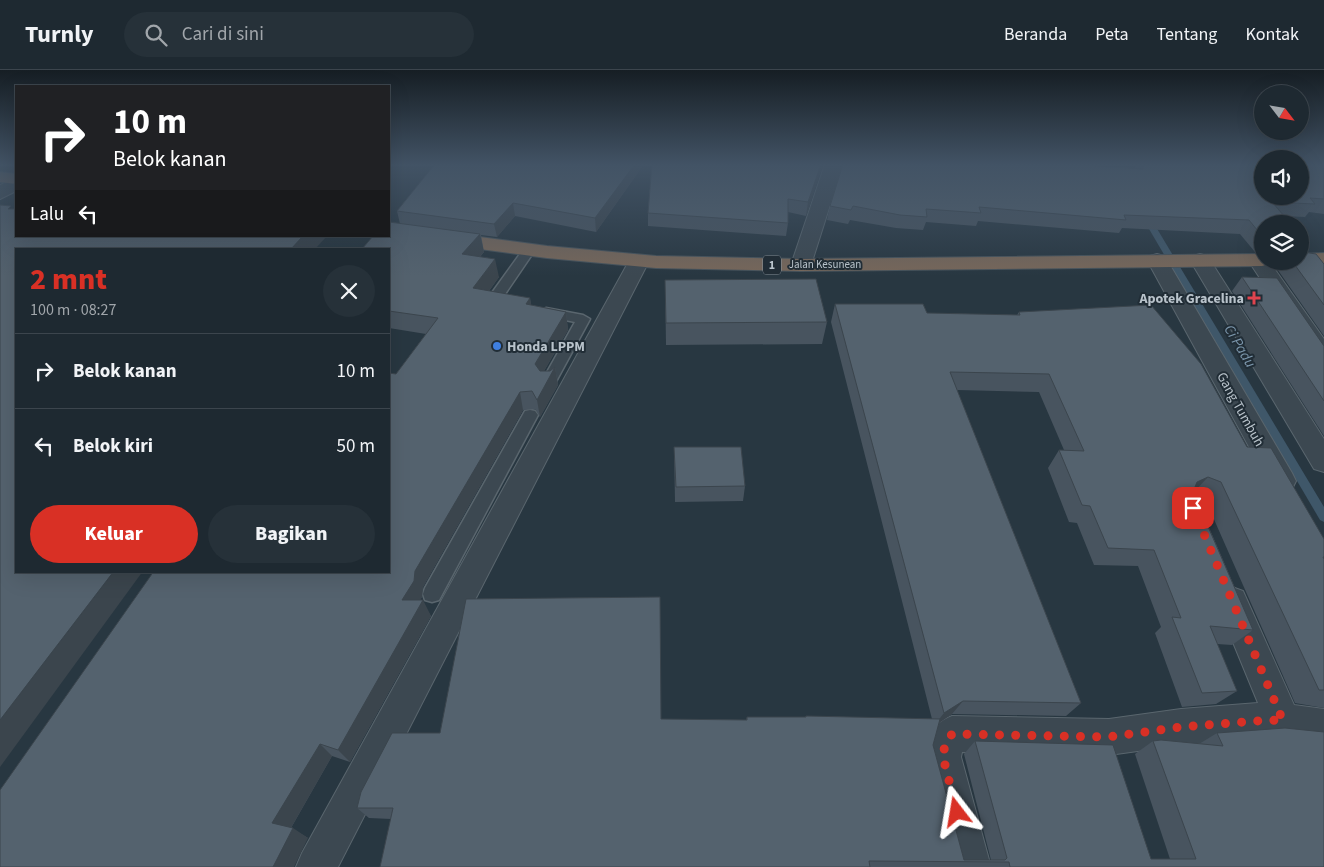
<!DOCTYPE html>
<html lang="id">
<head>
<meta charset="utf-8">
<style>
  :root { --surface:#1e2931; --page:#263139; --text:#f1f3f6; --muted:#a1a6ab; --line:#3c454d; --accent:#d93025 }
  body { margin:0; font-family:"Source Sans 3",sans-serif; background:var(--page); color:var(--text); height:100vh; display:flex; flex-direction:column; font-size:19px; white-space:nowrap }
  * { box-sizing:border-box; margin:0 }
  p { font-size:16px; color:var(--muted) }
  .icon { flex:none; width:28px; height:28px; fill:none; stroke:currentColor; stroke-width:2; stroke-linecap:round; stroke-linejoin:round }
  .map { position:relative; flex:1; overflow:hidden }
  .sheet { position:absolute; left:15px; top:178px; width:375px; height:325px; display:flex; flex-direction:column; background:var(--surface); border-radius:0px; box-shadow:0 5px 20px #0002,0 0 0 1px var(--line) }
  .sheet>* { flex:none }
  .top-card { position:absolute; left:15px; top:15px; width:375px; height:152px; border-radius:0px; box-shadow:0 5px 20px #0002,0 0 0 1px var(--line); background:#202124; color:#fff; overflow:hidden }
  .needle { width:32px; rotate:121deg }
  .buttons { position:absolute; left:1254px; top:15px; display:grid; gap:10px }
  .buttons a { display:grid; place-items:center; width:55px; height:55px; border-radius:50%; background:var(--surface); box-shadow:0 5px 20px #0002,0 0 0 1px var(--line); font-size:25px }
  .pin { position:absolute; display:grid; place-items:center; width:42px; height:42px; color:#fff; margin:-21px; border-radius:10px; box-shadow:0 2px 8px #0006 }
  .me { position:absolute; width:55px; margin:-28px; rotate:346deg; stroke-linejoin:round; filter:drop-shadow(0 0 4px #0008) }
  .turn { display:flex; align-items:center; gap:18px; height:105px; padding:0 15px; font-size:22px }
  .turn .icon { width:65px; height:65px; stroke-width:2.5 }
  .turn b { display:block; font-size:35px; line-height:42px }
  .then { display:flex; align-items:center; height:48px; padding:0 15px; background:#0003; gap:10px; font-size:19px }
  .round { display:grid; place-items:center; flex:none; width:52px; height:52px; border-radius:26px; background:var(--page) }
  .summary { display:flex; align-items:center; justify-content:space-between; height:85px; padding:0 15px }
  h1 { font-size:30px; font-weight:800; line-height:38px; color:var(--accent) }
  .button { display:flex; gap:10px; margin-top:auto; padding:10px 15px }
  .button a { flex:1; height:58px; border-radius:30px; background:var(--accent); color:#fff; font-size:20px; font-weight:800; line-height:58px; text-align:center }
  .button a+a { background:var(--page); color:var(--text) }
  ul { padding:0; list-style:none }
  li { display:flex; align-items:center; gap:15px; height:75px; padding:0 15px; border-top:1px solid var(--line) }
  li div { flex:1 }
  li b { display:block; font-size:19px }
  li em { font-style:normal }
  header { display:flex; align-items:center; gap:30px; box-sizing:border-box; height:70px; padding:0 25px; background:var(--surface); border-bottom:1px solid var(--line) }
  header strong { font-size:24px }
  nav { display:flex; gap:28px; margin-inline-start:auto; font-size:18px }
  .search { width:350px; height:45px; background:var(--page); display:flex; align-items:center; gap:12px; box-sizing:border-box; padding:0 18px; border-radius:28px; color:var(--muted); font-size:19px }
  .map>svg:first-child { display:block }
</style>
</head>
<body>
<header>
<strong>Turnly</strong>
<div class="search"><svg class="icon" aria-label="search" viewBox="0 0 24 24"><circle cx="10" cy="10" r="6"/><path d="M15 15l6 6"/></svg>Cari di sini</div>
<nav><a>Beranda</a><a>Peta</a><a>Tentang</a><a>Kontak</a></nav>
</header>
<div class="map">
<svg width="1324" height="797" viewBox="0 0 1324 797">
  <rect width="100%" height="100%" fill="#283741"/>
  <g fill="none" stroke-linecap="round" stroke-linejoin="round">
    <path fill="#3f5769" fill-rule="evenodd" d="M1143 145 1150 147 1324 437V452L1320 450 1142 147Z"/>
    <g stroke="#5a666e" stroke-width="3">
      <g id="lane">
        <path d="M529 176 535 180 501 230 510 232 512 235 510 238 505 239 488 235 486 232 489 227 525 177Z"/>
        <path d="M546 238 583 245 590 249 553 317H543L541 313 575 252 541 245 539 242Z"/>
        <path d="M530 340 535 341 538 345 439 530 432 532 425 530 423 524 425 518 525 341Z"/>
      </g>
    </g>
    <g stroke="#5a666e" stroke-width="2">
      <g id="street">
        <path d="M825 94H843L811 195 808 199 801 201 794 199 791 195Z"/>
        <path d="M16 108V121L0 129V115Z"/>
        <path d="M1157 184 1164 186 1167 190 1292 403 1296 411 1292 419 1282 422 1272 419 1147 190 1150 186Z"/>
        <path d="M1200 184 1207 186 1210 190 1324 369V402L1314 399 1190 190 1193 186Z"/>
        <path d="M1258 184 1262 185V191H1269L1324 269V295L1316 293 1248 190 1251 186Z"/>
        <path d="M639 185 646 187 649 191 338 797H296L302 783 629 191 632 187Z"/>
        <path d="M1232 517 1243 521 1294 635 1324 639V675L1269 668 1181 675 1109 685 962 682 961 687 991 797H951L925 687C928 666 932 654 952 646L1109 649 1181 639 1258 633 1216 531 1221 521Z"/>
      </g>
    </g>
    <g stroke="#47535b" stroke-width="2">
      <g id="highway">
        <path d="M0 102 16 104V114L0 112Z"/>
        <path d="M389 155 547 176 656 186 801 189 1262 184V191H1272L1269 194 1262 196 801 201 656 198 547 188 389 167 386 166H389Z"/>
        <path d="M1324 183V195L1300 196 1293 194 1290 191H1300V184Z"/>
      </g>
    </g>
    <use href="#lane" fill="#3c4851" fill-rule="evenodd"/>
    <use href="#street" fill="#3c4851" fill-rule="evenodd"/>
    <use href="#highway" fill="#77675a" fill-rule="evenodd"/>
  </g>
  <g fill="#48545f">
    <path d="M435 94H644L596 162 515 146 497 167 481 165 484 182 480 187 499 207 489 221 530 228 531 235 566 242 568 260 544 301H550L555 297 558 315 540 347 535 339 523 340 423 517 422 527 420 530 431 546 350 692 332 686 291 758 308 768 0 797 396 304 426 264 389 258V179L400 154 397 141Z"/>
    <path d="M652 94H823L806 146 788 142V153L786 166 648 156V143Z"/>
    <path d="M1134 94H1324V144L1309 142 1305 147 1284 146 1262 154V183L1255 182 1240 164 1122 158 1119 163 978 151 976 156 926 152 923 160 896 158 850 150 848 154 827 150 830 136 1083 95 1135 98Z"/>
    <path d="M1300 165 1309 176 1303 182 1324 194V266L1273 193V191H1300Z"/>
    <path d="M1242 207 1324 276V366L1232 221Z"/>
    <path d="M665 210 827 252 822 274 666 275Z"/>
    <path d="M835 234 927 243 1017 245 1019 242 1247 377 1324 469V638L1295 633 1205 429 1195 425 1253 560 1232 575 1217 574 1237 621 1216 634 1182 637 1155 563 1161 557 1138 496 1094 495 1077 453 1069 452 1048 398 1059 380H1064L1039 322 957 320 1081 633 1066 646 952 644 939 653 933 675 964 790H991L964 684 975 671 1151 789H1170L1135 684 1153 671 1199 674 1217 663 1324 797H380L391 749 369 748 357 738 440 663 661 649 746 650 747 647H805L806 646 932 649 831 252Z"/>
    <path d="M674 377 745 416 743 431 675 432Z"/>
  </g>
  <g fill="#3b454d">
    <path d="M389 94H395L389 100Z"/>
    <path d="M635 94H644L596 162 595 148Z"/>
    <path d="M821 94H823L806 146 808 132Z"/>
    <path d="M513 133 515 146 497 167 494 154Z"/>
    <path d="M480 164 484 182 466 202 462 184Z"/>
    <path d="M303 166H327L315 179H291Z"/>
    <path d="M495 189 499 207 478 236 473 218Z"/>
    <path d="M530 228 533 246 526 234Z"/>
    <path d="M566 242 568 260 538 311 535 294Z"/>
    <path d="M555 297 558 315 540 347 537 330Z"/>
    <path d="M520 322 523 340 423 517 422 527 411 546 402 530 415 501Z"/>
    <path d="M1208 407 1192 424 1197 412Z"/>
    <path d="M114 501H143L0 697V650Z"/>
    <path d="M423 530 431 546 350 692 338 680Z"/>
    <path d="M963 631 952 644 933 657 944 643Z"/>
    <path d="M320 674 332 686 288 763 272 753Z"/>
    <path d="M293 758 308 768 294 797H273Z"/>
  </g>
  <g fill="#54626e" stroke="#3b454d">
    <path d="M435 94H635L595 148 513 133 494 154 397 141Z"/>
    <path d="M652 94H821L808 132 788 129V153L648 143Z"/>
    <path d="M843 94H1083V95L1143 99V94H1262V126H1300V94H1324V129L1310 128 1315 134 1272 132 1291 154H1262V166L1249 150 1124 145 1126 150 979 137 981 143 926 139 927 147 900 145 853 136 851 140 830 136Z"/>
    <path d="M0 135 11 136 8 139H16V166H303L291 179H16V501H114L0 650Z"/>
    <path d="M389 152 480 164 462 184 495 189 473 218 530 228 526 234 566 242 535 294 540 301H550L555 297 537 330 532 321 520 322 415 501 414 511 402 530H423L338 680 320 674 272 753 293 758 273 797H0V720L154 501H389V303L396 304 438 248 389 241V179H362L373 166H389Z"/>
    <path d="M1300 165 1309 176H1300V177Z"/>
    <path d="M1300 180 1303 182 1316 184 1324 194V235L1292 191H1300Z"/>
    <path d="M1242 207 1277 208 1324 276V331Z"/>
    <path d="M816 209 827 252 666 253 665 210Z"/>
    <path d="M835 234H923L927 243 1020 245 1019 242 1151 235 1201 294 1247 377 1271 378 1324 469V487H1323L1324 489V620H1319L1221 412 1208 407 1197 412 1193 422 1253 560 1210 556 1237 621 1202 623 1172 547 1181 548 1154 480 1108 478 1090 436 1082 435 1059 380 1084 381 1049 304 950 302 1081 633 963 631 944 643Z"/>
    <path d="M674 377H741L745 416 676 417Z"/>
    <path d="M660 527 661 649 747 650V647H806V646L940 649 933 675 964 790H1005L1007 788 975 671 1113 675 1151 789H1196L1153 671 1161 670 1223 676 1217 663 1285 658 1324 662V797H1010L1009 792 869 791 870 797H380L393 738H357L361 722 392 663H440L466 529Z"/>
  </g>
  <linearGradient id="sky" x2="0" y2="1"><stop stop-color="#161e24"/><stop offset="0.46" stop-color="#425365"/><stop offset="1" stop-color="#425365" stop-opacity="0"/></linearGradient>
  <rect width="1324" height="206" fill="url(#sky)"/>
  <g fill="none" stroke-linecap="round" stroke-linejoin="round">
    <path stroke="#d93025" stroke-width="9" stroke-dasharray="0 16.2" d="M957 742 943 687 945 674 952 664 1108 667 1181 657 1269 650 1283 651 1193 438"/>
  </g>
  <path fill="#e0444e" stroke="#212d36" stroke-width="2" d="M1251.5 220.5h5v5h5v5h-5v5h-5v-5h-5v-5h5z"/>
  <circle fill="#3f7fe0" stroke="#212d36" stroke-width="2" cx="497" cy="276" r="5"/>
  <g text-anchor="middle" stroke-width="4" stroke-linejoin="round" paint-order="stroke">
    <g font-size="11" fill="#b9c3cb" stroke="#212d36">
      <text x="825" y="198">Jalan Kesunean</text>
    </g>
    <rect fill="#212d36" stroke="#8b969e" stroke-width="1" x="763" y="185.5" width="18" height="19" rx="4"/>
    <g font-size="12" font-weight="bold" fill="#b9c3cb">
      <text x="772" y="199">1</text>
    </g>
    <g font-size="14" font-weight="bold" fill="#b9c3cb" stroke="#212d36" text-anchor="end">
      <text x="1244" y="233">Apotek Gracelina</text>
      <text x="507" y="281" text-anchor="start">Honda LPPM</text>
    </g>
    <g font-size="14" fill="#b9c3cb" stroke="#212d36">
      <text transform="translate(1241 339) rotate(61)" y="5">Gang Tumbuh</text>
    </g>
    <g font-size="15" font-style="italic" fill="#7c97ac" stroke="#212d36">
      <text transform="translate(1240 276) rotate(59)" y="5">Ci Padu</text>
    </g>
  </g>
</svg>
<div class="buttons">
<a><svg class="needle" viewBox="-14 -14 28 28"><path d="M0-13l5 13h-10z" fill="#e53935"/><path d="M0 13l5-13h-10z" fill="#a1a6ab"/></svg></a>
<a><svg class="icon" aria-label="sound" viewBox="0 0 24 24"><path d="M4 9h4l5-4v14l-5-4H4zM17 9q2 3 0 6"/></svg></a>
<a><svg class="icon" aria-label="layers" viewBox="0 0 24 24"><path d="M12 4l9 5-9 5-9-5zM3 14l9 5 9-5"/></svg></a>
</div>
<div class="pin" style="left:1193px;top:438px;background:#d93025"><svg class="icon" aria-label="arrive" viewBox="0 0 24 24"><path d="M6 21V4h12l-3 4 3 4H6"/></svg></div>
<svg class="me" style="left:957px;top:742px" viewBox="-20 -20 40 40"><path d="M0-17L14 15 0 8-14 15z" fill="#d93025" stroke="#fff" stroke-width="4"/></svg>
<div class="top-card">
<div class="turn"><svg class="icon" aria-label="right" viewBox="0 0 24 24"><path d="M7 20v-9h11M14 6l5 5-5 5"/></svg><div><b>10 m</b>Belok kanan</div></div>
<div class="then">Lalu<svg class="icon" aria-label="left" viewBox="0 0 24 24"><path d="M17 20v-9H6M10 6l-5 5 5 5"/></svg></div>
</div>
<section class="sheet">
<div class="summary"><div><h1>2 mnt</h1><p>100 m · 08:27</p></div><a class="round"><svg class="icon" aria-label="close" viewBox="0 0 24 24"><path d="M6 6l12 12M18 6L6 18"/></svg></a></div>
<ul>
<li><svg class="icon" aria-label="right" viewBox="0 0 24 24"><path d="M7 20v-9h11M14 6l5 5-5 5"/></svg><div><b>Belok kanan</b></div><em>10 m</em></li>
<li><svg class="icon" aria-label="left" viewBox="0 0 24 24"><path d="M17 20v-9H6M10 6l-5 5 5 5"/></svg><div><b>Belok kiri</b></div><em>50 m</em></li>
</ul>
<div class="button"><a>Keluar</a><a>Bagikan</a></div>
</section>
</div>
</body>
</html>
